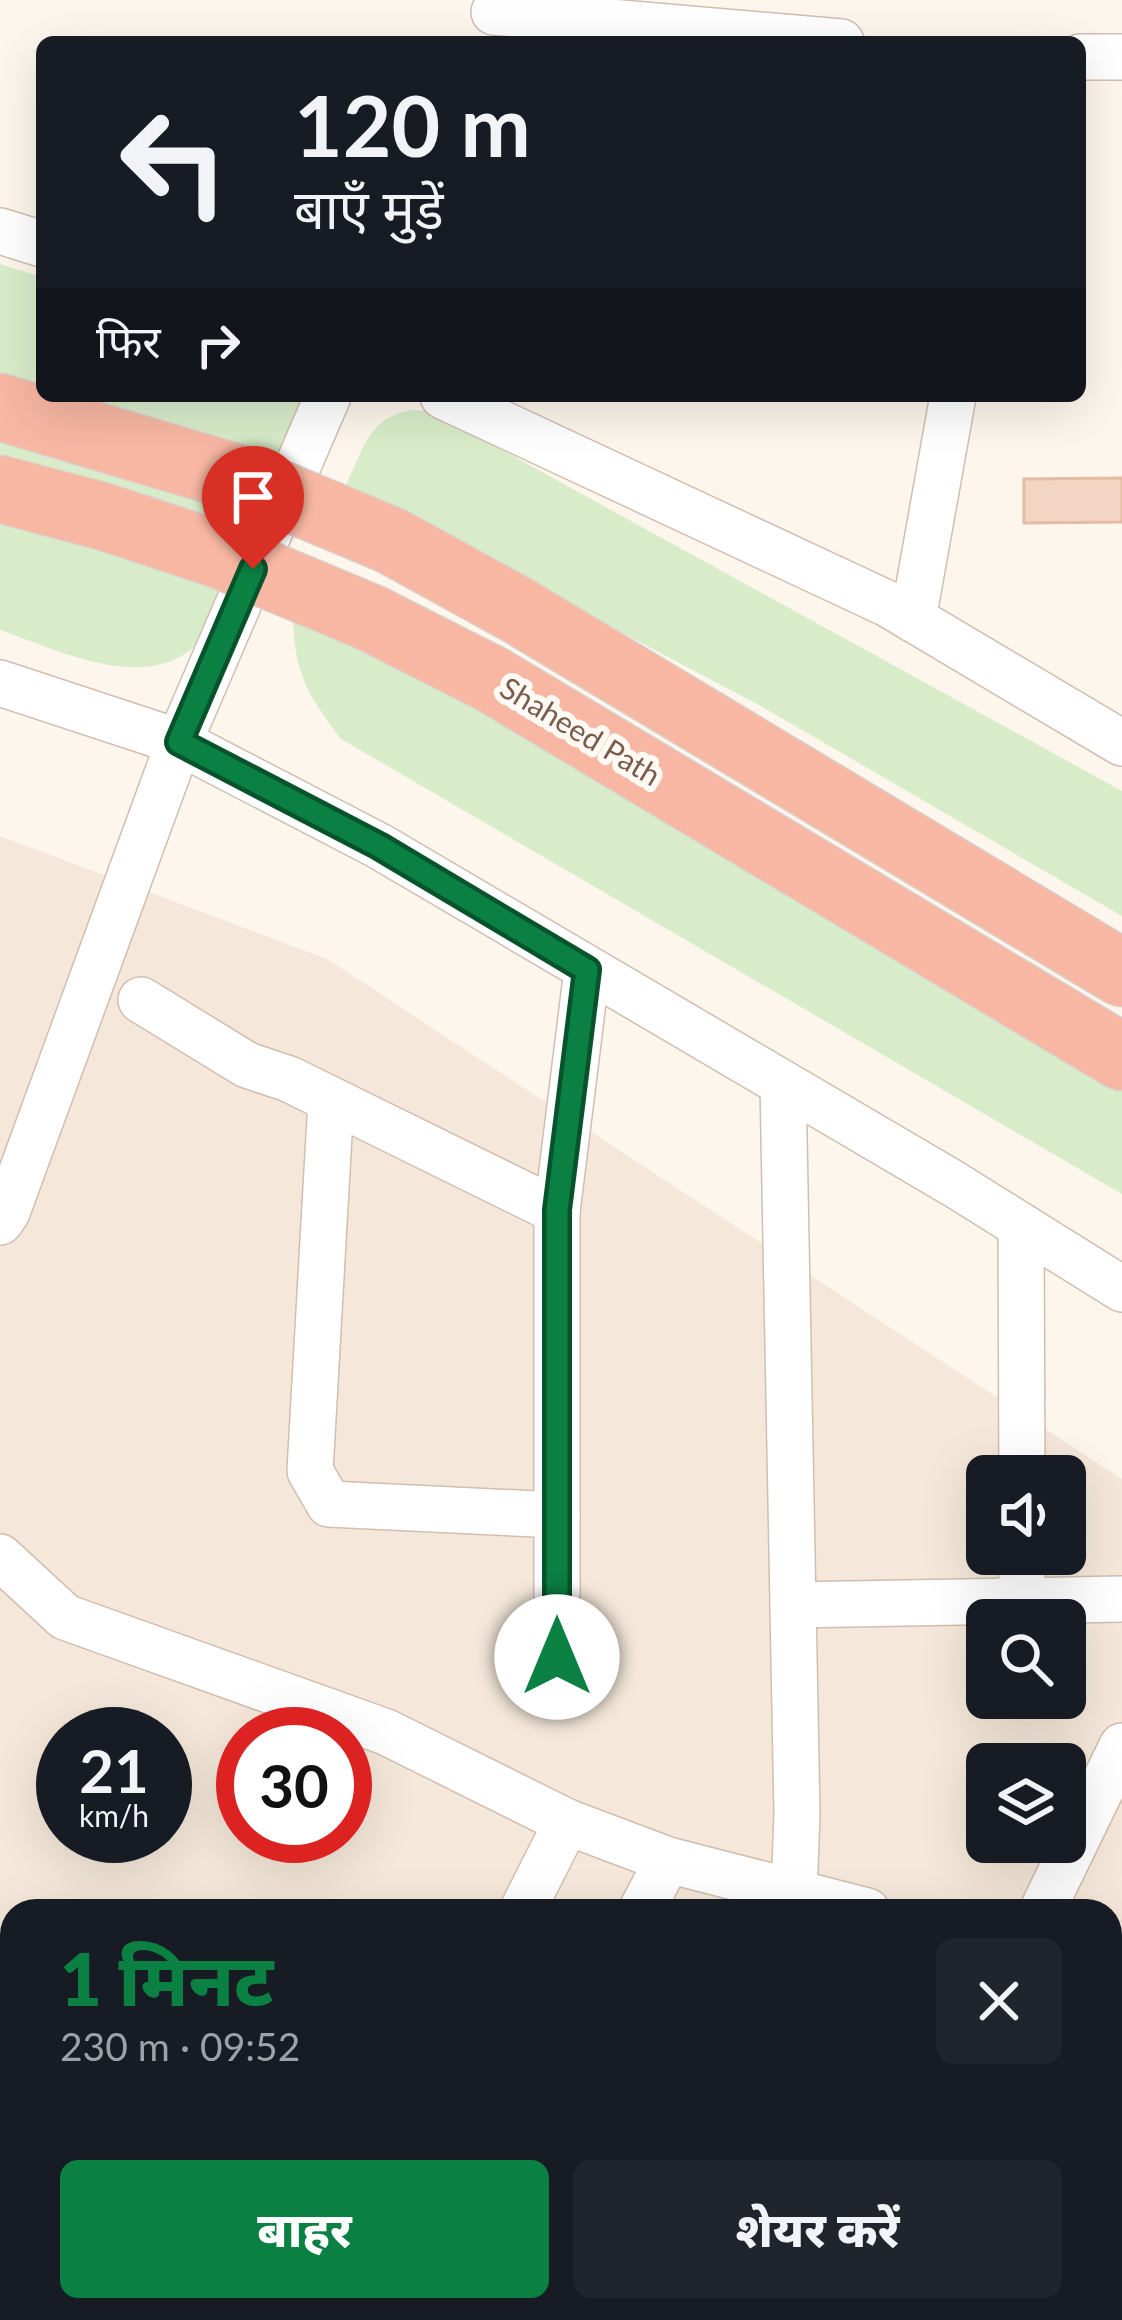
<!DOCTYPE html>
<html lang="hi">
<head>
<meta charset="utf-8">
<style>
  :root { --surface:#171b24; --page:#20242c; --text:#f1f3f6; --muted:#9ea1a6; --accent:#0b8043 }
  body { margin:0; font-family:Lato,"Noto Sans Devanagari",sans-serif; background:var(--page); color:var(--text); height:100vh; display:flex; flex-direction:column; font-size:45px; white-space:nowrap }
  * { box-sizing:border-box; margin:0 }
  p { font-size:39px; color:var(--muted) }
  .icon { flex:none; width:66px; height:66px; fill:none; stroke:currentColor; stroke-width:2; stroke-linecap:round; stroke-linejoin:round }
  .map { position:relative; flex:1; overflow:hidden }
  .drawer { position:absolute; left:0px; top:1899px; width:1122px; height:423px; display:flex; flex-direction:column; background:var(--surface); border-radius:36px 36px 0 0; box-shadow:0 12px 48px #0002 }
  .drawer>* { flex:none }
  .top-card { position:absolute; left:36px; top:36px; width:1050px; height:366px; border-radius:18px; box-shadow:0 12px 48px #0002; background:#171b24; color:var(--text); overflow:hidden }
  .buttons { position:absolute; left:966px; top:1455px; display:grid; gap:24px }
  .buttons a { display:grid; place-items:center; width:120px; height:120px; border-radius:18px; background:var(--surface); box-shadow:0 12px 48px #0002; font-size:60px }
  .speed { position:absolute; left:36px; top:1707px; display:flex; gap:24px; font-size:60px; font-weight:700; text-align:center }
  .speed>* { display:grid; place-content:center; width:156px; height:156px; border-radius:50%; background:var(--surface); box-shadow:0 12px 48px #0002; line-height:1 }
  .speed small { font-size:30px; font-weight:400 }
  .speed .limit { border:18px solid #d22; background:#fff; color:#111 }
  .pin { position:absolute; display:grid; place-items:center; width:102px; height:102px; color:#fff; margin:-123px -51px; border-radius:50% 50% 50% 0; rotate:-45deg; box-shadow:0 0 12px #0007 }
  .pin .icon { rotate:45deg }
  .me { position:absolute; width:132px; margin:-66px; rotate:0deg; stroke-linejoin:round; filter:drop-shadow(0 0 9px #0008) }
  .turn { display:flex; align-items:center; gap:42px; height:252px; padding:0 60px; font-size:54px }
  .turn .icon { width:156px; height:156px; stroke-width:2.5 }
  .turn b { display:block; font-size:84px; line-height:102px }
  .then { display:flex; align-items:center; height:114px; padding:0 60px; background:#0003; gap:24px; font-size:45px }
  .round { display:grid; place-items:center; flex:none; width:126px; height:126px; border-radius:18px; background:var(--page) }
  .head { display:flex; align-items:center; justify-content:space-between; height:204px; padding:0 60px }
  h1 { font-size:72px; font-weight:800; line-height:90px; color:var(--accent) }
  .cta { display:flex; gap:24px; margin-top:auto; padding:24px 60px }
  .cta a { flex:1; height:138px; border-radius:18px; background:var(--accent); color:#fff; font-size:48px; font-weight:800; line-height:138px; text-align:center }
  .cta a+a { background:var(--page); color:var(--text) }
  .map>svg:first-child { display:block }
</style>
</head>
<body>
<div class="map">
<svg width="1122" height="2320" viewBox="0 0 1122 2320">
  <rect width="100%" height="100%" fill="#fdf6ec"/>
  <path fill="#f5e8da" fill-rule="evenodd" d="M0 836 327 959 1122 1479V2320H0ZM987 1476H1065V1554H987ZM987 1620H1065V1698H987ZM63 1734H165V1836H63ZM243 1734H345V1836H243ZM987 1764H1065V1842H987ZM12 1911H1110V2310H12Z"/>
  <g fill="#d8ecc9">
    <path d="M0 264 42 277V388L0 375Z"/>
    <path d="M69 396H303L293 466Z"/>
    <path d="M410 410 431 411 1122 791V916L759 705 345 487C363 451 367 419 410 410Z"/>
    <path d="M0 429 246 508 238 535 0 459Z"/>
    <path d="M0 511 131 553 226 594C221 605 217 619 210 629 160 702 64 652 0 630Z"/>
    <path d="M293 621 392 661 526 726 1122 1079V1194L341 739C308 694 296 679 293 621Z"/>
  </g>
  <path fill="#f3d5c3" stroke="#e6bba3" stroke-width="3" d="M1122 478V522L1024 523V479Z"/>
  <g fill="none" stroke-linecap="round" stroke-linejoin="round">
    <g stroke="#d1beb0" stroke-width="48">
      <g id="minor">
        <path d="M494 12 841 42"/>
        <path d="M1080 57H1122"/>
        <path d="M0 231 42 244"/>
        <path d="M443 396 888 604 1122 743"/>
        <path d="M913 619 953 396"/>
        <path d="M0 683 179 742 379 846 954 1184 1122 1289"/>
        <path d="M141 1000 247 1065 289 1079 557 1211"/>
        <path d="M783 1084 797 1814 794 1893"/>
        <path d="M331 1100 310 1471 329 1504 557 1515"/>
        <path d="M0 1222 7 1212 179 742 328 396"/>
        <path d="M1021 1226 1022 1476"/>
        <path d="M1022 1554V1602"/>
        <path d="M0 1557 65 1617 386 1732 567 1822 668 1860 867 1911"/>
        <path d="M793 1605 1122 1599"/>
        <path d="M557 1657V1211L587 970"/>
        <path d="M522 1911 567 1822"/>
        <path d="M641 1911 668 1860"/>
        <path d="M1042 1911 1122 1746"/>
        <path d="M1110 1979 1122 1983"/>
        <path d="M1 2199 12 2205"/>
        <path d="M1110 2217 1122 2225"/>
        <path d="M261 2310 281 2320"/>
        <path d="M317 2320 322 2310"/>
        <path d="M432 2320 437 2310"/>
        <path d="M836 2320 841 2310"/>
      </g>
    </g>
    <g stroke="#dad1cd" stroke-width="69">
      <g id="highway">
        <path d="M0 407 251 482"/>
        <path d="M0 489 105 517 220 555"/>
        <path d="M392 541 519 611 1122 973"/>
        <path d="M371 618 493 680 1122 1057"/>
      </g>
    </g>
    <use href="#minor" stroke="#fff" stroke-width="45"/>
    <use href="#highway" stroke="#f7b7a3" stroke-width="66"/>
    <g stroke="#dad1cd" stroke-width="69" stroke-linecap="butt">
      <g id="highway-bridge">
        <path d="M251 482 392 541"/>
        <path d="M220 555 371 618"/>
      </g>
    </g>
    <use href="#highway-bridge" stroke="#f7b7a3" stroke-width="66"/>
  </g>
  <g fill="none" stroke-linecap="round" stroke-linejoin="round">
    <g stroke="#07532c" stroke-width="30">
      <path id="route" d="M253 569 179 742 379 846 587 970 557 1210V1657"/>
    </g>
    <use href="#route" stroke="#0b8043" stroke-width="21"/>
  </g>
  <g text-anchor="middle" stroke-width="12" stroke-linejoin="round" paint-order="stroke">
    <g font-size="30" fill="#7a5c4d" stroke="#fffaf3">
      <text transform="translate(580 732) rotate(31)" y="10">Shaheed Path</text>
    </g>
  </g>
</svg>
<div class="buttons">
<a><svg class="icon" aria-label="sound" viewBox="0 0 24 24"><path d="M4 9h4l5-4v14l-5-4H4zM17 9q2 3 0 6"/></svg></a>
<a><svg class="icon" aria-label="search" viewBox="0 0 24 24"><circle cx="10" cy="10" r="6"/><path d="M15 15l6 6"/></svg></a>
<a><svg class="icon" aria-label="layers" viewBox="0 0 24 24"><path d="M12 4l9 5-9 5-9-5zM3 14l9 5 9-5"/></svg></a>
</div>
<div class="speed"><div>21<small>km/h</small></div><div class="limit">30</div></div>
<div class="pin" style="left:253px;top:569px;background:#d93025"><svg class="icon" aria-label="arrive" viewBox="0 0 24 24"><path d="M6 21V4h12l-3 4 3 4H6"/></svg></div>
<svg class="me" style="left:557px;top:1657px" viewBox="-20 -20 40 40"><circle r="19" fill="#fff"/><path d="M0-13L10 11 0 6-10 11z" fill="#0b8043"/></svg>
<div class="top-card">
<div class="turn"><svg class="icon" aria-label="left" viewBox="0 0 24 24"><path d="M17 20v-9H6M10 6l-5 5 5 5"/></svg><div><b>120 m</b>बाएँ मुड़ें</div></div>
<div class="then">फिर<svg class="icon" aria-label="right" viewBox="0 0 24 24"><path d="M7 20v-9h11M14 6l5 5-5 5"/></svg></div>
</div>
<section class="drawer">
<div class="head"><div><h1>1 मिनट</h1><p>230 m · 09:52</p></div><a class="round"><svg class="icon" aria-label="close" viewBox="0 0 24 24"><path d="M6 6l12 12M18 6L6 18"/></svg></a></div>
<div class="cta"><a>बाहर</a><a>शेयर करें</a></div>
</section>
</div>
</body>
</html>
